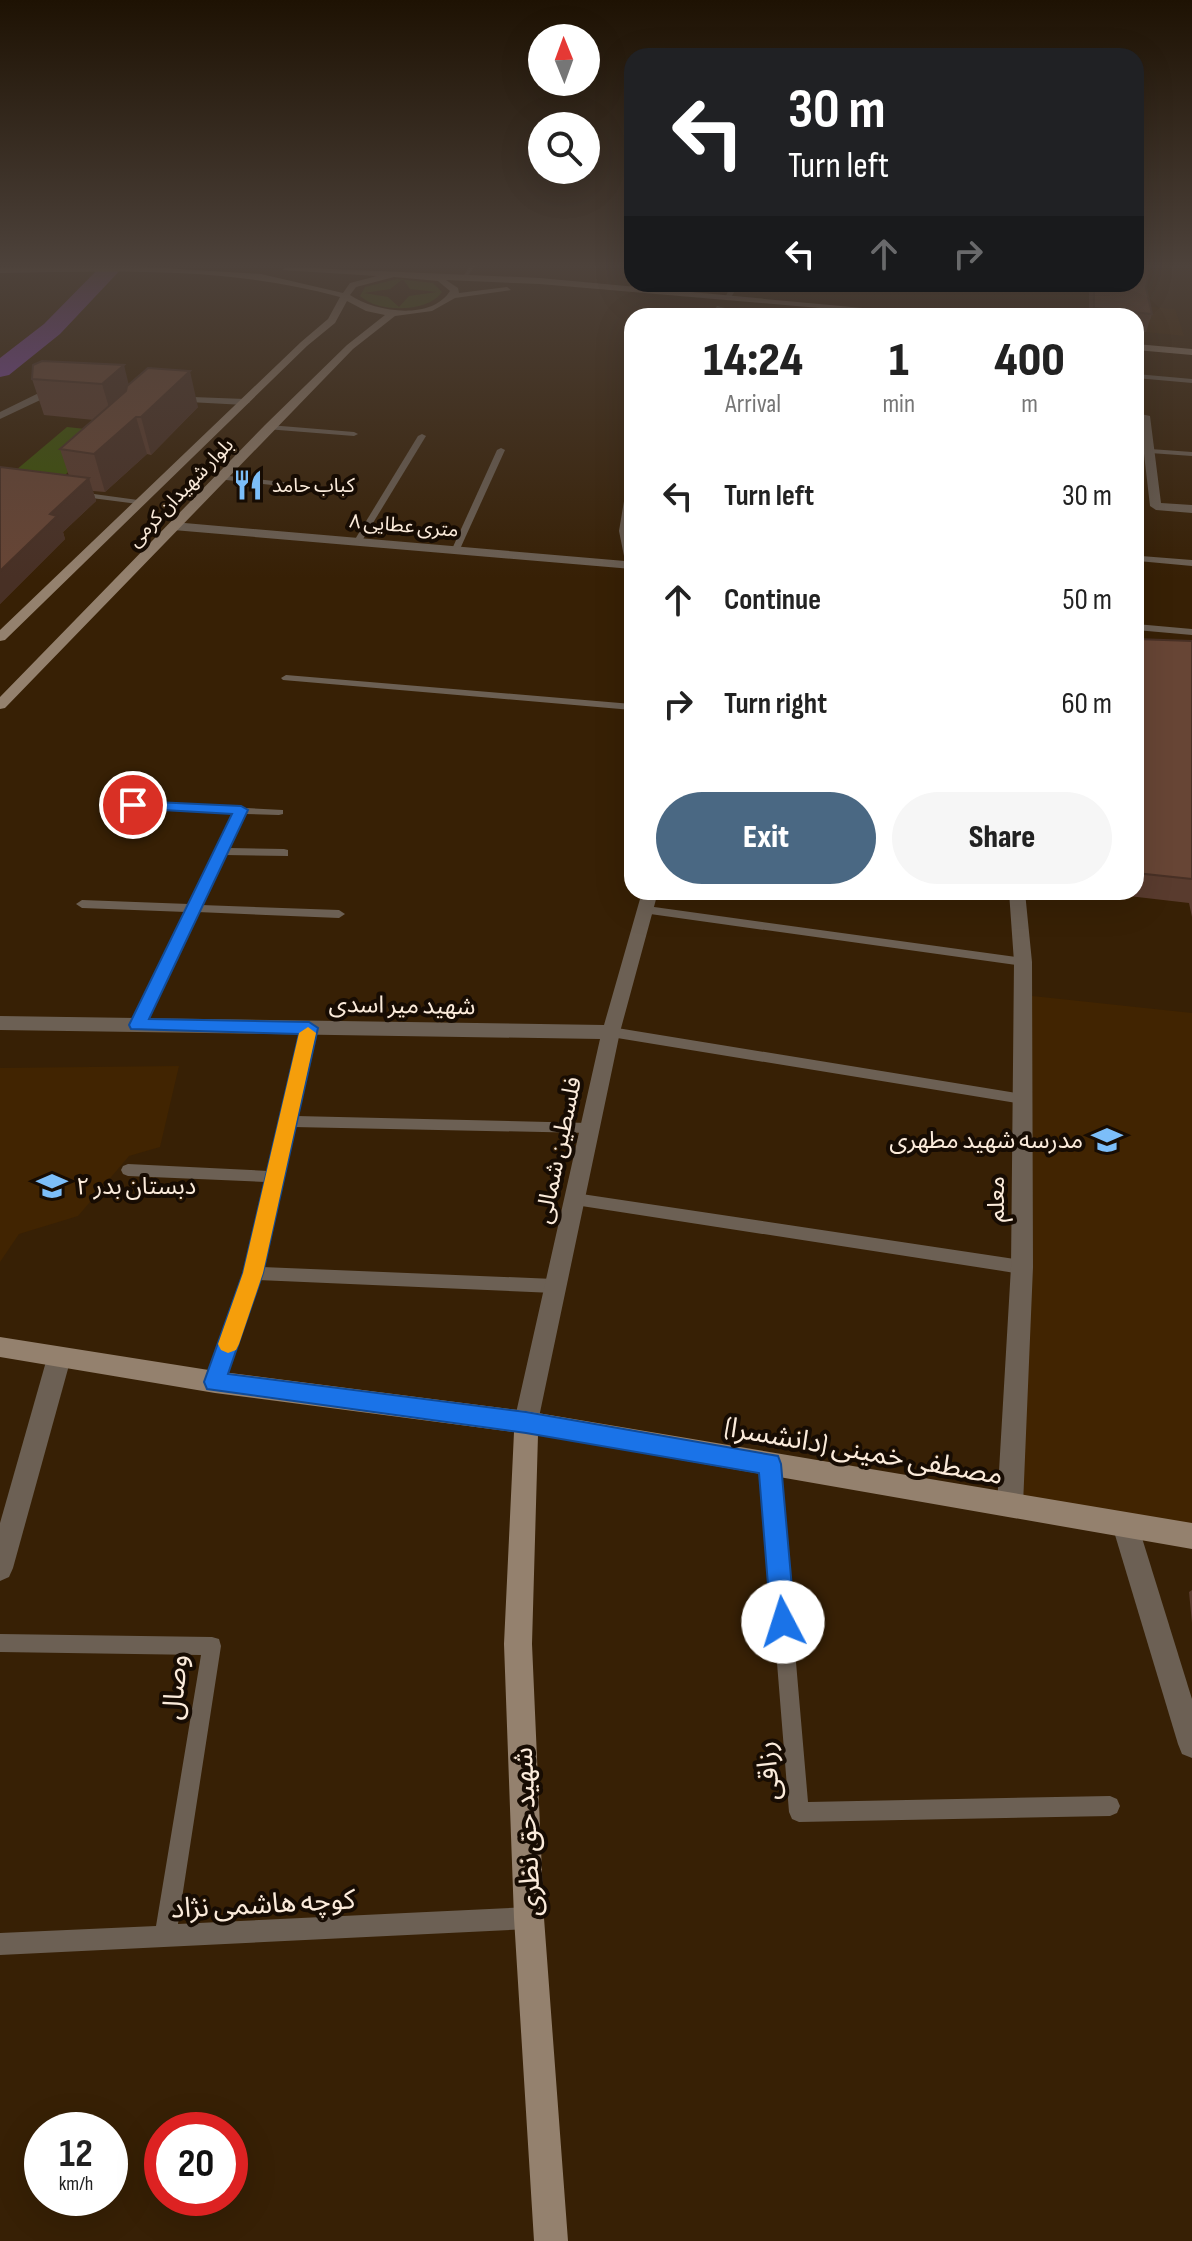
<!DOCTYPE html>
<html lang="en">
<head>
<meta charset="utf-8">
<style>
  :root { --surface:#fff; --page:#f6f6f6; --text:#222; --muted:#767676; --accent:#4a6883 }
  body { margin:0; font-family:"Sofia Sans Condensed","Noto Sans Arabic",sans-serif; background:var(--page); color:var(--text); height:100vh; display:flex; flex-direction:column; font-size:30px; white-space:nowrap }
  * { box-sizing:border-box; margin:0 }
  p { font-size:26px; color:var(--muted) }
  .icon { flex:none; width:44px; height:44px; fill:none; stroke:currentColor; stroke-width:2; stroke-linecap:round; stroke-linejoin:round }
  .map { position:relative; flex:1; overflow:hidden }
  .panel { position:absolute; left:624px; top:308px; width:520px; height:592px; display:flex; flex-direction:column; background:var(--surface); border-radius:24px; box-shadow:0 8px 32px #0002 }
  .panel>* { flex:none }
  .guide { position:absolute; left:624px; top:48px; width:520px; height:244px; border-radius:24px; box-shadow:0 8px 32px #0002; background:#202124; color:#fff; overflow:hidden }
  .needle { width:52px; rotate:359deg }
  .fabs { position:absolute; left:528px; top:24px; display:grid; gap:16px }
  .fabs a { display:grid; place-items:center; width:72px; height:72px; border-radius:50%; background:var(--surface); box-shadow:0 8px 32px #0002; font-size:40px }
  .speed { position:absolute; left:24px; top:2112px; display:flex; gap:16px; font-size:40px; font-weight:700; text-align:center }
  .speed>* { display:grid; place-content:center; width:104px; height:104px; border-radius:50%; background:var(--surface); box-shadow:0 8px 32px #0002; line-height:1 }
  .speed small { font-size:20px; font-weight:400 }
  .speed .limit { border:12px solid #d22; background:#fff; color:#111 }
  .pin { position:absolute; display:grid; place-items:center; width:68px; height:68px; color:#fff; margin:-34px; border:4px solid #fff; border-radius:50%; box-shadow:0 2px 8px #0007 }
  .me { position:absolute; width:88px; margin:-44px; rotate:355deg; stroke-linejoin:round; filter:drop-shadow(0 0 6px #0008) }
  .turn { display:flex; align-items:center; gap:28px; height:168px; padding:0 32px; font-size:36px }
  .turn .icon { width:104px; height:104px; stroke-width:2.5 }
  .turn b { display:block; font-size:56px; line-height:68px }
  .lanes { display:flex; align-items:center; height:76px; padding:0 32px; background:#0003; justify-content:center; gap:40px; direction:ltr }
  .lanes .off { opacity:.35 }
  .eta { display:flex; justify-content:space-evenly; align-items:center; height:136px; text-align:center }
  .eta b { font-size:48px; font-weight:800; line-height:56px }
  .primary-button { display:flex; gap:16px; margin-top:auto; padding:16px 32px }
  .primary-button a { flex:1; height:92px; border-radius:48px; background:var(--accent); color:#fff; font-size:32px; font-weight:800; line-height:92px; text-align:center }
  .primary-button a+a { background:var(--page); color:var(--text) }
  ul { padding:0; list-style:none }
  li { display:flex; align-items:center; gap:24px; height:104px; padding:0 32px }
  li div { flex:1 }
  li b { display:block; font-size:30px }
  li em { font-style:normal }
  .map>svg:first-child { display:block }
</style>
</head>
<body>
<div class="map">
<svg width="1192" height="2241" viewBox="0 0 1192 2241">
  <rect width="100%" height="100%" fill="#372005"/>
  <g fill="#412401">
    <path d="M1140 306 1175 309 1184 336 1146 332Z"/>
    <path d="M1023 995 1192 1013V1524L1010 1505Z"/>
    <path d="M179 1066 160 1147 129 1156 78 1216 19 1234 0 1262V1068Z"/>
  </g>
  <g fill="#3c5306" fill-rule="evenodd">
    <path d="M397 279 433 283 442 292C428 313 378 313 360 296L365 287ZM403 279 410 289 437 292 409 296 399 307 388 297 364 293 390 289Z"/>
    <path d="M67 427 114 432 58 481 9 476Z"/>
  </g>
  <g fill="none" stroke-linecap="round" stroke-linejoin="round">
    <path fill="#7c45ab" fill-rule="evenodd" d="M103 264H126L60 334 9 375 0 377V358L44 324Z"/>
    <g fill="#6c6054" fill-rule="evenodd">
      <path d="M471 264H477L466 278H462Z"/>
      <path d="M1136 374 1192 379V383L1136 378Z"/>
      <path d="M269 425 354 432 358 434 354 436 266 429V425Z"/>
      <path d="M422 434 426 436 362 541 355 543 354 541 418 436Z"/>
      <path d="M501 448 505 450 460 549 453 551 452 549 497 450Z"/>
      <path d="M1136 448 1192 452V456L1136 452Z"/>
      <path d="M220 475 344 489 348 491 344 493 217 479 216 477Z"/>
      <path d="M79 492 138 500 142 502 138 504 76 496V492Z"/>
      <path d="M1141 556 1192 560V566L1138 561V557Z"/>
      <path d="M1136 624 1192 629V635L1136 630Z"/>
      <path d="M286 675 632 704V710L283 680 281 678Z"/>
      <path d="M133 802 283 810V814L279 815 245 814 229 848 284 849 288 850V856L225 855 201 905 339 910 345 914 339 918 197 912 144 1025 142 1028H132L130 1025 186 912 82 908 76 904 82 900 189 904 234 813 129 807 127 805Z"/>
      <path d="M647 906 1023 958 1029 962 1023 966 643 913 641 910Z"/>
      <path d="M309 1023 316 1028 296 1116 589 1123 594 1124 596 1128 594 1132 589 1133 293 1127 262 1267 554 1279 559 1281 562 1286 559 1291 554 1293 258 1280 223 1382 221 1387 215 1390 209 1387 207 1382 245 1273 266 1182 128 1176 123 1174 121 1170 123 1166 128 1164 269 1171 302 1028Z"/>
      <path d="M611 1027 1022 1094 1029 1099 1022 1104 611 1037 604 1032Z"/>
      <path d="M575 1193 1022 1260 1027 1262 1030 1267 1027 1272 1022 1274 575 1205 570 1203 568 1199 570 1195Z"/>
      <path d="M770 1456 776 1458 779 1464 808 1802 1110 1796 1117 1799 1120 1806 1117 1813 1110 1816 799 1822 792 1819 789 1812 761 1464 764 1458Z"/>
      <path d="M0 1634 212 1637 219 1639 221 1646 178 1924 529 1907 537 1910 540 1918 537 1926 529 1929 0 1955V1933L156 1926 201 1655 0 1652Z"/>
    </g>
    <g fill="#6c6054" fill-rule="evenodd">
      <path d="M731 284H739L730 299 726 296Z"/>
      <path d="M717 306 725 308 720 316H710Z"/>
      <path d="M47 389 68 392 53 394 0 419V412Z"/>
      <path d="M166 396 245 399 250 402 245 405 170 401 166 400Z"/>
      <path d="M1136 413 1150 416 1161 503 1192 505V513L1156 510 1150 506 1140 419H1136Z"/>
      <path d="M632 486V569L173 530 167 526 173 522 625 561 619 531 626 489Z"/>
      <path d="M642 892H658L620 1032 538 1422 534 1430 526 1433 518 1430 514 1422 600 1039 0 1030V1016L604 1025Z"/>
      <path d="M1009 892H1025L1032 962 1033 1267 1023 1505 1019 1514 1010 1517 1001 1514 997 1505 1011 1267 1014 962Z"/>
      <path d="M59 1348 67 1351 71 1358 13 1568 9 1577 0 1581V1523L47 1358 51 1351Z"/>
      <path d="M1125 1512 1134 1516 1138 1525 1192 1699V1758L1182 1754 1178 1744 1112 1525 1116 1516Z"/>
    </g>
    <g fill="#94816e" fill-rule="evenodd">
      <path d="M131 266 261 274 343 293 350 283 377 276 282 270 286 267 540 278 949 316H912L540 284 446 280 458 288 459 293 507 287 511 290 455 298 432 311 395 316 353 349 5 708 0 709V697L265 425 347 345 385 315 366 311 347 301 335 323 307 346 5 640 0 641V630L301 342 328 319 340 297C228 266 115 271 0 273V267ZM394 277 438 281 450 291C431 321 375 312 350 295L356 287Z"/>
      <path d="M1136 344 1192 349V355L1136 350Z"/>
      <path d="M0 1337 215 1371 526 1411 1192 1523V1549L538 1435 532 1644 544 1918 568 2241H534L514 1918 504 1644 514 1432 215 1393 0 1357Z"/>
    </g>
  </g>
  <g fill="#593b2e">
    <path d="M1089 284H1136L1146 288 1152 314 1146 332H1136V316H1089Z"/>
    <path d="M32 379 129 385 198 407 151 455 147 454 105 492 93 491 96 501 63 532 65 539 0 604V467L69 476 60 449 94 420 44 415Z"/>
    <path d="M1136 639 1192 641V917L1189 903 1094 892H1136Z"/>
    <path d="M1192 1590V1623L1189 1592Z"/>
  </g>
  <g fill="#483025">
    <path d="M124 365 133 402 113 421 102 384Z"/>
    <path d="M190 371 198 407 151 455 141 417Z"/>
    <path d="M136 417 147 454 105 492 94 454Z"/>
    <path d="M89 478 96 501 63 532 65 539 0 604V571L50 514Z"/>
  </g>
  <g fill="#674535" stroke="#483025" stroke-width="2">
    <path d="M1136 264H1150L1146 288 1152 314 1094 308V284H1136Z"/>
    <path d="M42 361 124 365 102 384 32 379 33 365Z"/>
    <path d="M148 368 190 371 141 417H136L94 454 60 449 126 391 127 386Z"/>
    <path d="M0 467 89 478 50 514 57 516 0 571Z"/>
    <path d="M1136 639 1192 641V879L1136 873Z"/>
  </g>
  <linearGradient id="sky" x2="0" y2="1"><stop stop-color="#1e1203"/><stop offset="0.46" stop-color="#4d423b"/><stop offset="1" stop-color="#4d423b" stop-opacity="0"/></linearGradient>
  <rect width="1192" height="578" fill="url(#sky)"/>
  <path fill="#1a73e8" stroke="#114b97" stroke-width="2" d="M133 801 241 806 248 810 149 1019 309 1022 318 1028 263 1273 228 1374 526 1412 778 1456 781 1464 795 1622 791 1631 783 1634 774 1631 771 1622 759 1473 526 1433 207 1389 204 1382 243 1273 299 1034 131 1029 129 1025 232 814 128 808 126 805Z"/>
  <path fill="#f59e0b" d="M308 1027 316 1033 263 1273 239 1344 236 1350 228 1353 221 1350 218 1344 243 1273 299 1033Z"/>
  <defs>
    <g id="restaurant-bare" transform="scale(2.4)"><path d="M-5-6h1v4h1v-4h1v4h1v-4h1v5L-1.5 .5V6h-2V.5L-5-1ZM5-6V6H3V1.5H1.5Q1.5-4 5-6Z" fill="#7cbef9" stroke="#170c03" stroke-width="2.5" paint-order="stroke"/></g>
    <g id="school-bare" transform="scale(2.4)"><path d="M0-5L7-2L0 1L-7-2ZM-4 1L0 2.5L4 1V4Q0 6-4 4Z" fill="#7cbef9" stroke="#170c03" stroke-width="2.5" paint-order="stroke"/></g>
  </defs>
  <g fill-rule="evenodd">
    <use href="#restaurant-bare" x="248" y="485"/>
    <use href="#school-bare" x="1107" y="1140"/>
    <use href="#school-bare" x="52" y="1186"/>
  </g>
  <g text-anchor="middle" stroke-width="8" stroke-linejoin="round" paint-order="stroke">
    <g font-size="20" fill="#fbebdb" stroke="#170c03" text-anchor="start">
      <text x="272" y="492">کباب حامد</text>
    </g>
    <g font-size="20" fill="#fbebdb" stroke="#170c03">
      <text transform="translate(180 492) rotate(-46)" y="7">بلوار شهیدان کرمی</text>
      <text transform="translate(404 525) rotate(5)" y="7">۸ متری عطایی</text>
    </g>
    <g font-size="24" fill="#fbebdb" stroke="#170c03">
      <text transform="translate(402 1005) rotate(1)" y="8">شهید میر اسدی</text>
      <text transform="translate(558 1150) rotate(-78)" y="8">فلسطین شمالی</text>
      <text transform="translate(996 1199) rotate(-90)" y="8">معلم</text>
    </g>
    <g font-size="24" fill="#fbebdb" stroke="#170c03" text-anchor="end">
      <text x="1083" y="1148">مدرسه شهید مطهری</text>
      <text x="76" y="1194" text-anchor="start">دبستان بدر ۲</text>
    </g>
    <g font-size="28" fill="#fbebdb" stroke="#170c03">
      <text transform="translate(864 1450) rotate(10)" y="10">مصطفی خمینی (دانشسرا)</text>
      <text transform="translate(174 1687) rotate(-85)" y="10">وصال</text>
      <text transform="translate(767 1771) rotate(-95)" y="10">رزاقی</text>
      <text transform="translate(526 1832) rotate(-93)" y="10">شهید حق نظری</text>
      <text transform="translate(263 1903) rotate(-3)" y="10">کوچه هاشمی نژاد</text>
    </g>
  </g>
</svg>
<div class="fabs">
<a><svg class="needle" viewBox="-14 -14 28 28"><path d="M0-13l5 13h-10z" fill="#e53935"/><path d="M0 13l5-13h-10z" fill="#767676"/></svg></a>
<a><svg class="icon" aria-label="search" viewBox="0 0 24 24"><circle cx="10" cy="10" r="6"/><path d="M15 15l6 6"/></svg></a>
</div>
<div class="speed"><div>12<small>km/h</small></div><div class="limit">20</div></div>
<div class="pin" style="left:133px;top:805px;background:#d93025"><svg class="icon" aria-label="arrive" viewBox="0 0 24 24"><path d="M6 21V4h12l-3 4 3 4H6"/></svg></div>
<svg class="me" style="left:783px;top:1622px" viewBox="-20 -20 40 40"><circle r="19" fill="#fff"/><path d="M0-13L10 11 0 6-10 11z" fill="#1a73e8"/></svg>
<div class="guide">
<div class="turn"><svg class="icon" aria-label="left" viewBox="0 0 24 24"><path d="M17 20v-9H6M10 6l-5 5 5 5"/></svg><div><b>30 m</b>Turn left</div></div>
<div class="lanes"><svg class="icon" aria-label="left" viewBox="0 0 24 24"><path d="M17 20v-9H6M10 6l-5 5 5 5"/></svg><svg class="icon off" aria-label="ahead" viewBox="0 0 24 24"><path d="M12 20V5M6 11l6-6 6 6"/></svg><svg class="icon off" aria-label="right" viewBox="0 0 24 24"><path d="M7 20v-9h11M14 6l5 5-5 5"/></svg></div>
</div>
<section class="panel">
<div class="eta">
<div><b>14:24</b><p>Arrival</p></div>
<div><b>1</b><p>min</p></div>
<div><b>400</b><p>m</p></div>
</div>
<ul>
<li><svg class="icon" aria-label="left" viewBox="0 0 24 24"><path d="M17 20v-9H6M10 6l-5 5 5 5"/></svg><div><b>Turn left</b></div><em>30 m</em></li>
<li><svg class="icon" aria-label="ahead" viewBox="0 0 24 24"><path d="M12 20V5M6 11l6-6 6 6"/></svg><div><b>Continue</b></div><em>50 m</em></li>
<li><svg class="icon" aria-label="right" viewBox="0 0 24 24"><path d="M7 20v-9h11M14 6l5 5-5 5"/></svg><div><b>Turn right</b></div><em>60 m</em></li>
</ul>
<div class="primary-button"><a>Exit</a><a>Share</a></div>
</section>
</div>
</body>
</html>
